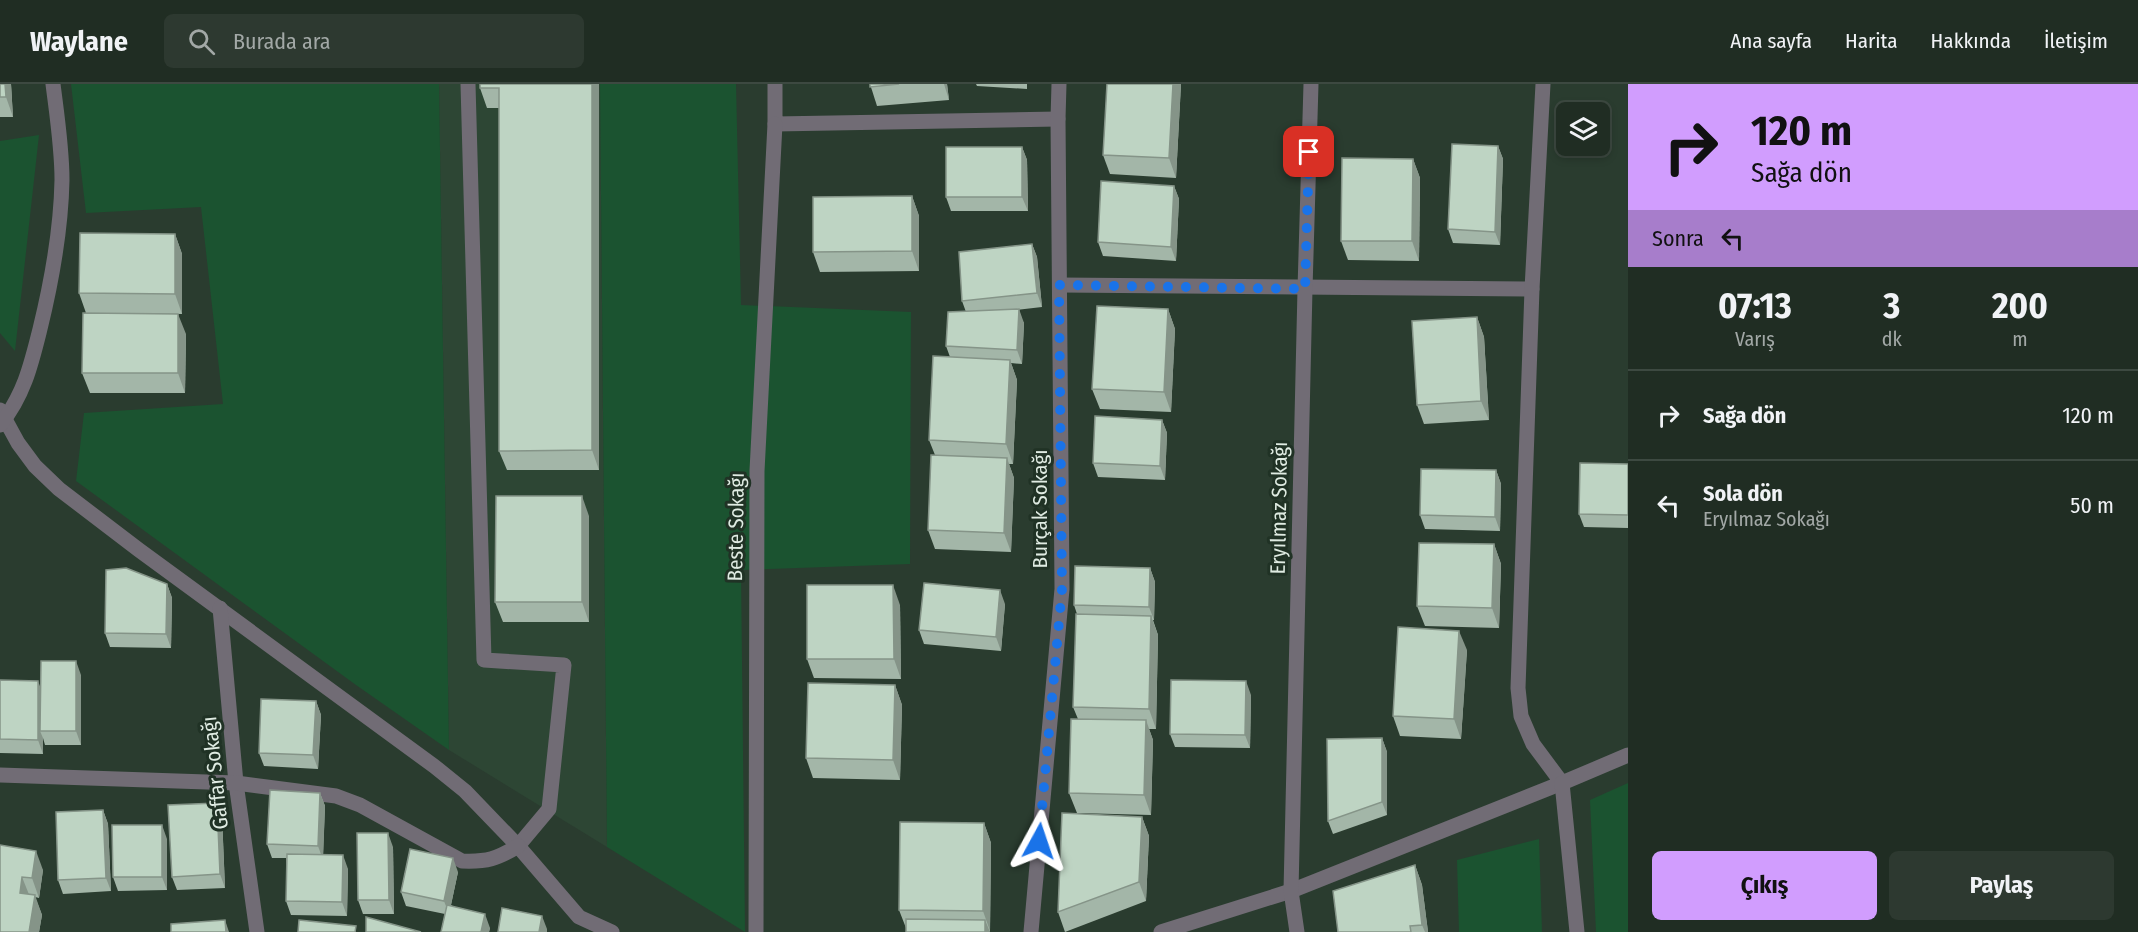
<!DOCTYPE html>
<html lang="tr">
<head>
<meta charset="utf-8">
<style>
  :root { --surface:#202d23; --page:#2d3930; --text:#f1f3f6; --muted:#a2a8a6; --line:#3d4941; --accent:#d19dfe }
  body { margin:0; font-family:"Fira Sans Condensed",sans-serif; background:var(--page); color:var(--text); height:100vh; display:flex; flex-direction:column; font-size:22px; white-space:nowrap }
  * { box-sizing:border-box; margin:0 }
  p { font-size:20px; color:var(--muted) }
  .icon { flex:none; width:33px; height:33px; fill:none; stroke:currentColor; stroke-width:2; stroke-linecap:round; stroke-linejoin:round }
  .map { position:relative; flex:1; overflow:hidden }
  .panel { display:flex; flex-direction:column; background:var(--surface); width:510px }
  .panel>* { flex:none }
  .banner { background:#d19dfe; color:#111; overflow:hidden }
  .tools { position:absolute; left:1556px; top:18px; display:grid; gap:12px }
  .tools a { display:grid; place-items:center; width:54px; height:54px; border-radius:9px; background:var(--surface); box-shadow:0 3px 9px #0003,0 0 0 2px var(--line); font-size:30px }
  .pin { position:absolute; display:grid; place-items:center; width:51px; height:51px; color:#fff; margin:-26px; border-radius:12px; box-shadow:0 3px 9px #0006 }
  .me { position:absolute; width:66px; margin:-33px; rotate:5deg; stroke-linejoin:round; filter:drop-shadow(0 0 4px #0008) }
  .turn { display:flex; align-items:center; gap:21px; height:126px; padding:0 24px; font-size:27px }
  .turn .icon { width:78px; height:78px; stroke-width:2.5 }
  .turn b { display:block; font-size:42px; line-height:51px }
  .then { display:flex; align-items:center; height:57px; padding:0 24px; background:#0003; gap:12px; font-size:22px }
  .eta { display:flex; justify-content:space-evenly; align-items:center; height:102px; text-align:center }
  .eta b { font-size:36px; font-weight:700; line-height:42px }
  .primary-button { display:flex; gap:12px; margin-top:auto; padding:12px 24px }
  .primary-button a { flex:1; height:69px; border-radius:9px; background:var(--accent); color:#111; font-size:24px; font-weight:700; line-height:69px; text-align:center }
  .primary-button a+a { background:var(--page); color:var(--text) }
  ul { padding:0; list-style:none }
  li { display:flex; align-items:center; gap:18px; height:90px; padding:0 24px; border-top:2px solid var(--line) }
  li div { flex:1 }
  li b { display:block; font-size:22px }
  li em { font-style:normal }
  header { display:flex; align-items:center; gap:36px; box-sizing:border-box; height:84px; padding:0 30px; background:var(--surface); border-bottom:2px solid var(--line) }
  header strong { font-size:28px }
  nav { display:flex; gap:33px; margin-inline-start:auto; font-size:21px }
  .search { width:420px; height:54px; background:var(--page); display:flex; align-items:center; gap:15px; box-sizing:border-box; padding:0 21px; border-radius:9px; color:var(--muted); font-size:22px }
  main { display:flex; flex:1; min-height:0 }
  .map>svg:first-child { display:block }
</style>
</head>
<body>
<header>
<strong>Waylane</strong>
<div class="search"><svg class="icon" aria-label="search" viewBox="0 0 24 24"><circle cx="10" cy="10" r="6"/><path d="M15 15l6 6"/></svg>Burada ara</div>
<nav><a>Ana sayfa</a><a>Harita</a><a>Hakkında</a><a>İletişim</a></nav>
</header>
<main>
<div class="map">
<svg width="1628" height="848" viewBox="0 0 1628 848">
  <rect width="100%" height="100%" fill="#2a3c2f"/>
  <path fill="#2d4634" d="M439 0H600L607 763 449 666Z"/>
  <g fill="#1b5330">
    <path d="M71 0H439L449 666 356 601 76 397 84 329 223 320 201 123 86 129Z"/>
    <path d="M600 0H736L741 221 911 228 910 480 741 486 745 848 607 763Z"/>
    <path d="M39 51 15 267 0 249V57Z"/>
    <path d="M1628 699V848H1596L1590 716Z"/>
    <path d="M1539 755 1542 848H1459L1457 776Z"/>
  </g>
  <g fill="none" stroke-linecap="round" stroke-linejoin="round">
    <path stroke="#716c75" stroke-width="15" d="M468 0 484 576 564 581 549 725 518 762"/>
    <g stroke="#716c75" stroke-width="15">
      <path d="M775 0V40L1058 35"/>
      <path d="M1060 201 1532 205"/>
      <path d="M0 326 18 359 35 382 59 405 139 466 434 682 465 707 518 762 579 833 612 848"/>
      <path d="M0 341C24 311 31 281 40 245 52 196 61 146 62 96 62 64 57 32 53 0"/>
      <path d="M220 524 236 699 257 848"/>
      <path d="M0 691 236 699 336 712 360 721 462 777C487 778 497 775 518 762"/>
      <path d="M756 848 757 387 775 40"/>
      <path d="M1031 848 1062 505 1058 35 1059 0"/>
      <path d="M1161 848 1291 807 1562 699 1533 660 1521 632 1518 604 1532 205 1543 0"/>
      <path d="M1297 848 1291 807 1305 205 1311 0"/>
      <path d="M1577 848 1562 699 1628 671"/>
    </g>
  </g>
  <g fill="#a3b6a8">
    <path d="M0 0H11L13 33H0Z"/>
    <path d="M480 0H599V386H507L499 367V24H487L480 4Z"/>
    <path d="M870 0H947L949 16 877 22Z"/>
    <path d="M976 0H1027V5L977 2Z"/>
    <path d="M1181 0 1176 94 1110 90 1103 71Z"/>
    <path d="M1498 62 1503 75 1500 161 1453 159 1448 145Z"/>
    <path d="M1022 63 1027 76 1028 127H951L946 113Z"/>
    <path d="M1413 75 1420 94 1419 177 1348 176 1341 157Z"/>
    <path d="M1174 102 1179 115 1176 177 1103 172 1098 158Z"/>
    <path d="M912 112 919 132V187L820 188 813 168Z"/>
    <path d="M175 150 182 170V230L86 229 79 209Z"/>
    <path d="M1032 160 1037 173 1042 223 1015 226 1024 239 1022 280 1011 279 1017 296 1013 380H1009L1014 394 1011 468 935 465 928 446 935 371 929 356 950 273 946 262 966 228 962 217Z"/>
    <path d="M1168 225 1175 245 1171 328 1100 325 1092 305Z"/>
    <path d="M1477 233 1484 253 1489 336 1424 340 1417 321Z"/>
    <path d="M186 250 185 309H90L82 289Z"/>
    <path d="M1162 336 1167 349 1165 396 1098 393 1093 379Z"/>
    <path d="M1628 380V444L1584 443 1579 430Z"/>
    <path d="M1496 386 1501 400 1500 447 1425 445 1420 431Z"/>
    <path d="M589 432V538H503L495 518Z"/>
    <path d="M1494 460 1501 480 1499 544 1425 542 1417 522Z"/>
    <path d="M1150 484 1155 498 1154 536H1153L1158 551 1156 645H1149L1153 656 1151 731 1077 729 1069 709 1078 635 1073 623 1077 530 1074 521Z"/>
    <path d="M167 500 172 514 171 564 110 563 105 549Z"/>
    <path d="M1005 520 1001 567 924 560 919 546Z"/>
    <path d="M900 521 901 595 814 594 807 575Z"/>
    <path d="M1467 566 1461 655 1400 652 1393 632Z"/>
    <path d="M81 591V661H45L43 654V670L0 669V596L41 604Z"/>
    <path d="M895 601 902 621 900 696 813 694 806 674Z"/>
    <path d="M1251 611 1250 664 1175 663 1170 650Z"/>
    <path d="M316 617 321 631 318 685 264 682 259 669Z"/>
    <path d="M1382 654 1387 668V731L1333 750 1328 737Z"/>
    <path d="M320 709 325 722 323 771 348 785 347 832 291 831 286 817V774H272L267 760Z"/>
    <path d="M217 719 222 732 225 804 177 806 172 793Z"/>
    <path d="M103 726 108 740 111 807 63 810 58 796Z"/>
    <path d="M1142 733 1149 752 1146 817 1065 848 1058 828Z"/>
    <path d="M984 739 991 759 990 847H989L990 848H906V844L899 826Z"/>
    <path d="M167 755V806L118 807 113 793Z"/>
    <path d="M0 761 43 786 39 814 35 813 42 831 39 848Z"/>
    <path d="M393 763 394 830H363L358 816Z"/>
    <path d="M1415 781 1422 801 1428 848H1338Z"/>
    <path d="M458 788 451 821 490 844 489 848H441L445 830 406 822 401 808Z"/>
  </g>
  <g fill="#859488">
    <path d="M5 0H11L13 33 6 13Z"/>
    <path d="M592 0H599V386L592 366Z"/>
    <path d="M944 0H947L949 16Z"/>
    <path d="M1173 0H1181L1176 94 1169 74Z"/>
    <path d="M1498 62 1503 75 1500 161 1495 148Z"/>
    <path d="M1022 63 1027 76 1028 127 1022 113Z"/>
    <path d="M1413 75 1420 94 1419 177 1412 157Z"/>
    <path d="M1174 102 1179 115 1176 177 1171 163Z"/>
    <path d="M912 112 919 132V187L912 167Z"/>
    <path d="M175 150 182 170V230L175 210Z"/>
    <path d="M1032 160 1037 173 1042 223 1037 209Z"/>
    <path d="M1019 225 1024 239 1022 280 1017 266Z"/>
    <path d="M1168 225 1175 245 1171 328 1164 308Z"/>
    <path d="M178 230 186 250 185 309 178 289Z"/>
    <path d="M1477 233 1484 253 1489 336 1481 317Z"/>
    <path d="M1010 276 1017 296 1013 380 1006 360Z"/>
    <path d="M1162 336 1167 349 1165 396 1160 382Z"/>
    <path d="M1007 374 1014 394 1011 468 1004 449Z"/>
    <path d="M1496 386 1501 400 1500 447 1495 433Z"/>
    <path d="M582 412 589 432V538L582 518Z"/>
    <path d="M1494 460 1501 480 1499 544 1492 524Z"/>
    <path d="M1150 484 1155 498 1154 536 1149 523Z"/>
    <path d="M167 500 172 514 171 564 166 550Z"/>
    <path d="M893 501 900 521 901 595 894 575Z"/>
    <path d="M1000 506 1005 520 1001 567 996 553Z"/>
    <path d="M1151 532 1158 551 1156 645 1149 625Z"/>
    <path d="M1459 547 1467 566 1461 655 1454 635Z"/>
    <path d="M76 577 81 591V661L76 647Z"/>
    <path d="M38 597 43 610 40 647 43 654V670L38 656Z"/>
    <path d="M1246 597 1251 611 1250 664 1245 651Z"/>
    <path d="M895 601 902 621 900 696 893 676Z"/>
    <path d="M316 617 321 631 318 685 313 671Z"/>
    <path d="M1146 636 1153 656 1151 731 1144 711Z"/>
    <path d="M1382 654 1387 668V731L1382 718Z"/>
    <path d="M320 709 325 722 323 776 318 762Z"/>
    <path d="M217 719 222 732 225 804 220 790Z"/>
    <path d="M103 726 108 740 111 807 106 794Z"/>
    <path d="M1142 733 1149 752 1146 817 1139 798Z"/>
    <path d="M984 739 991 759 990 847 983 827Z"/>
    <path d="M162 741 167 755V806L162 793Z"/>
    <path d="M388 749 393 763 394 830 389 816Z"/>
    <path d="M36 767 43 786 39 814 32 794Z"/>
    <path d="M343 771 348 785 347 832 342 818Z"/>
    <path d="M453 774 458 788 449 830 444 817Z"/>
    <path d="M1415 781 1422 801 1428 848H1425L1422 841Z"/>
    <path d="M22 793 30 813 20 809Z"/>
    <path d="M35 811 42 831 39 848H29Z"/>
    <path d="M485 830 490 844 489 848H481Z"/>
    <path d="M542 832 547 845V848H539Z"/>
    <path d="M225 836 229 848H226Z"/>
    <path d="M985 836 990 848H985Z"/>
  </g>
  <g fill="#bed4c3" stroke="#859488" stroke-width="1.5">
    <path d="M0 0H5L6 13H0Z"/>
    <path d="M480 0H592V366L499 367V4H480Z"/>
    <path d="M870 0H899L870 3Z"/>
    <path d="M1107 0H1173L1169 74 1103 71Z"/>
    <path d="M1452 60 1498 62 1495 148 1448 145Z"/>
    <rect x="946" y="63" width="76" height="50"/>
    <path d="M1342 74 1413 75 1412 157H1341Z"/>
    <path d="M1101 97 1174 102 1171 163 1098 158Z"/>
    <path d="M912 112V167L813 168V113Z"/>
    <path d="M80 149 175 150V210L79 209Z"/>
    <path d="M1032 160 1037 209 962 217 959 168Z"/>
    <path d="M1097 222 1168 225 1164 308 1092 305Z"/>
    <path d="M1019 225 1017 266 946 262 948 228Z"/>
    <path d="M83 229 178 230V289H82Z"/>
    <path d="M1477 233 1481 317 1417 321 1412 237Z"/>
    <path d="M933 272 1010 276 1006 360 929 356Z"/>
    <path d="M1095 332 1162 336 1160 382 1093 379Z"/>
    <path d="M931 371 1007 374 1004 449 928 446Z"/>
    <path d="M1580 379 1628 380V431L1579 430Z"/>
    <path d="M1421 385 1496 386 1495 433 1420 431Z"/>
    <path d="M496 412H582V518H495Z"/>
    <path d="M1419 459 1494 460 1492 524 1417 522Z"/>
    <path d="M1075 482 1150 484 1149 523 1074 521Z"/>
    <path d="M126 484 167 500 166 550 105 549 106 486Z"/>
    <path d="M924 499 1000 506 996 553 919 546Z"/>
    <path d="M807 501H893L894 575H807Z"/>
    <path d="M1076 530 1151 532 1149 625 1073 623Z"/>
    <path d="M1398 543 1459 547 1454 635 1393 632Z"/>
    <path d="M41 577H76V647H40Z"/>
    <path d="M0 596 38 597V656L0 655Z"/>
    <path d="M1171 596 1246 597 1245 651 1170 650Z"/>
    <path d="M808 599 895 601 893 676 806 674Z"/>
    <path d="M261 615 316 617 313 671 259 669Z"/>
    <path d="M1071 635 1146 636 1144 711 1069 709Z"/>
    <path d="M1382 654V718L1328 737 1327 655Z"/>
    <path d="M270 706 320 709 318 762 267 760Z"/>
    <path d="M217 719 220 790 172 793 168 721Z"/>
    <path d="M103 726 106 794 58 796 56 728Z"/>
    <path d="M1062 729 1142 733 1139 798 1058 828Z"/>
    <path d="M900 738 984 739 983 827 899 826Z"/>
    <path d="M112 741H162V793H113Z"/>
    <path d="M357 749H388L389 816H358Z"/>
    <path d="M0 761 36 767 32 794 22 793 20 809 35 811 29 848H0Z"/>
    <path d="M410 765 453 774 444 817 401 808Z"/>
    <path d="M287 770 343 771 342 818 286 817Z"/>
    <path d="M1415 781 1422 841 1410 842 1411 848H1338L1333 807Z"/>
    <path d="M447 821 485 830 481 848H441Z"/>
    <path d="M502 824 542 832 539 848H498Z"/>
    <path d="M366 833 421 848H366Z"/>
    <path d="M906 835 985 836V848H906Z"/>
    <path d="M225 836 226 848H171V840Z"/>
    <path d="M299 836 356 842 355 848H298Z"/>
  </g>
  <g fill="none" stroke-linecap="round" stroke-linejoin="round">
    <path stroke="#1a73e8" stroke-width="10" stroke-dasharray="0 18" d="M1039 757 1062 505 1059 201 1305 205 1309 68"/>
  </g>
  <g text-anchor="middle" stroke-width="6" stroke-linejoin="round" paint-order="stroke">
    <g font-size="21" fill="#dfebe2" stroke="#203225">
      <text transform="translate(1279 424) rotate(-89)" y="7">Eryılmaz Sokağı</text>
      <text transform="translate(1040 425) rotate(-90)" y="7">Burçak Sokağı</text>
      <text transform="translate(736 443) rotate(-89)" y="7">Beste Sokağı</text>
      <text transform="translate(215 689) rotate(-96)" y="7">Gaffar Sokağı</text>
    </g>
  </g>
</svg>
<div class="tools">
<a><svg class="icon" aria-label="layers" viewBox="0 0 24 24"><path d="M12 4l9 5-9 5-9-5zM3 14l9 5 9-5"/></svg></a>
</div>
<div class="pin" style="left:1309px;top:68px;background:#d93025"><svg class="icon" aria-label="arrive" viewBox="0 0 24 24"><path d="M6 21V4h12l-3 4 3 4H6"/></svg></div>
<svg class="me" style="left:1039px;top:757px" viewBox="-20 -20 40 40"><path d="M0-17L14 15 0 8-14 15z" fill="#1a73e8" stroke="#fff" stroke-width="4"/></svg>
</div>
<section class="panel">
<div class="banner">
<div class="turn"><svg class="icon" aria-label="right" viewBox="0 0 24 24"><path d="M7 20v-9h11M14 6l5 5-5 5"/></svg><div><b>120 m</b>Sağa dön</div></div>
<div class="then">Sonra<svg class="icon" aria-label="left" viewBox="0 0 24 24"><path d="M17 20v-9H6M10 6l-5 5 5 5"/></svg></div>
</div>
<div class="eta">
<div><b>07:13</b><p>Varış</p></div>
<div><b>3</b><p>dk</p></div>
<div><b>200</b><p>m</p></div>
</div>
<ul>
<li><svg class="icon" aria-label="right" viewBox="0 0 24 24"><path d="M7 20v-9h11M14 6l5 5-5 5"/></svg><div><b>Sağa dön</b></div><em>120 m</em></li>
<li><svg class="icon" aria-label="left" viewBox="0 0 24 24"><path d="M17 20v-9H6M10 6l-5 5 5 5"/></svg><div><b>Sola dön</b><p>Eryılmaz Sokağı</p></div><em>50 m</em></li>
</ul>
<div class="primary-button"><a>Çıkış</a><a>Paylaş</a></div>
</section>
</main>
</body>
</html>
